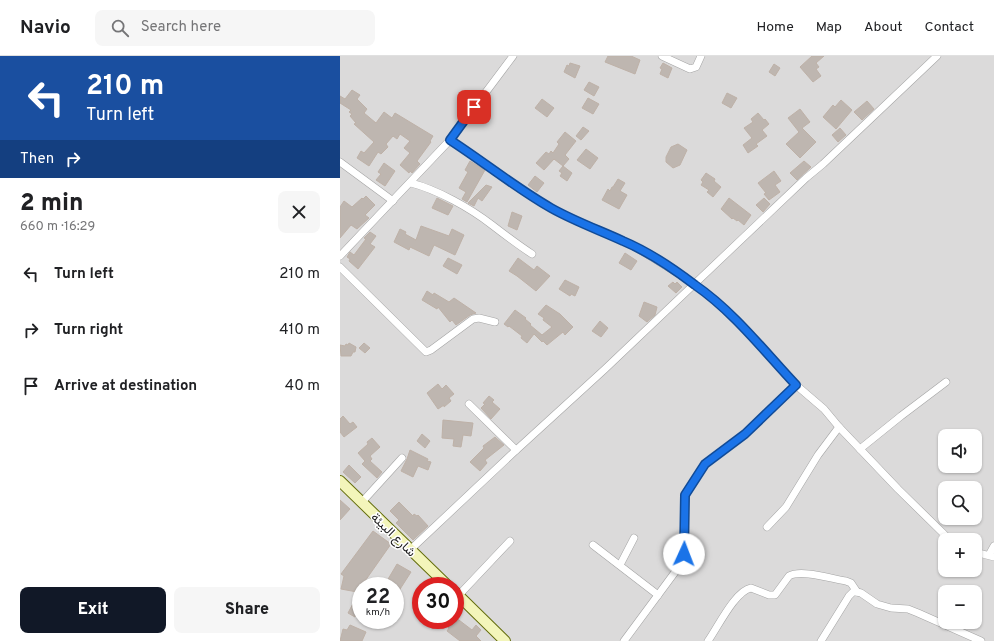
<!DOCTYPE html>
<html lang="en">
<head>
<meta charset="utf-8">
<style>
  :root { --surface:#fff; --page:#f6f6f6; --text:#202124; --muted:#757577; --line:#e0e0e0; --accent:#111827 }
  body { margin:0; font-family:Overpass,Vazirmatn,sans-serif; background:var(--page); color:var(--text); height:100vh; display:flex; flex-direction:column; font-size:15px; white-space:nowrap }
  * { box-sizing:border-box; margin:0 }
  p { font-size:13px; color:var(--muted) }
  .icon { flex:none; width:22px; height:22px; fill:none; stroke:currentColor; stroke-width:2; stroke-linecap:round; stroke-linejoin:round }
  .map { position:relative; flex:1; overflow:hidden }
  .side { display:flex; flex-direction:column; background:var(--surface); width:340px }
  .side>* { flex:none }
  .guide { background:#1a4fa0; color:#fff; overflow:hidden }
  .buttons { position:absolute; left:598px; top:373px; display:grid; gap:8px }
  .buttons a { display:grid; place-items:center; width:44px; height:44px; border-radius:8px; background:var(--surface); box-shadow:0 1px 3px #0004; font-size:20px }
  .speed { position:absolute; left:12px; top:521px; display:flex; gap:8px; font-size:20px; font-weight:700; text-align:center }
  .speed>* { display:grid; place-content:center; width:52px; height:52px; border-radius:50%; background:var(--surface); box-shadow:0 1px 3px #0004; line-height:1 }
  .speed small { font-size:10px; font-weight:400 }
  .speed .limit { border:6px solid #d22; background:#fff; color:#111 }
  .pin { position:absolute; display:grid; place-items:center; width:34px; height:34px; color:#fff; margin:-17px; border-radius:8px; box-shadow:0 2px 6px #0006 }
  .me { position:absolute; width:44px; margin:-22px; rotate:2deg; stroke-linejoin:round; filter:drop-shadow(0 0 3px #0008) }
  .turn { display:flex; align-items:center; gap:14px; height:84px; padding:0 20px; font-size:18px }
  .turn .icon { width:52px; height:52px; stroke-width:2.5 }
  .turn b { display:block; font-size:28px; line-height:34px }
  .then { display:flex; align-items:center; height:38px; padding:0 20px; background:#0003; gap:8px; font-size:15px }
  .round { display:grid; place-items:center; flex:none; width:42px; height:42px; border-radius:8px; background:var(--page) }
  .headline { display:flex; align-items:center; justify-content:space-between; height:68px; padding:0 20px }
  h1 { font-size:24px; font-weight:800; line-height:30px }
  .cta { display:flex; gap:8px; margin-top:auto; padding:8px 20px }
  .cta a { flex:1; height:46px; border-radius:8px; background:var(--accent); color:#fff; font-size:16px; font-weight:800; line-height:46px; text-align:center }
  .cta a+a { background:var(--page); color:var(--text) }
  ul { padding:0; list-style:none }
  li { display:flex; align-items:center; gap:12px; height:56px; padding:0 20px }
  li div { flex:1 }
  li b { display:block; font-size:15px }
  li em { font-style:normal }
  header { display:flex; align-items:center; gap:24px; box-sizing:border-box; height:56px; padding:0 20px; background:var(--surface); border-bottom:1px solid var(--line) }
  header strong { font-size:19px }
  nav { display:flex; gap:22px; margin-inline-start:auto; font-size:14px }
  .search { width:280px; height:36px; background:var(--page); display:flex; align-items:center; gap:10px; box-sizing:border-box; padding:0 14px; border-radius:8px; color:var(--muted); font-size:15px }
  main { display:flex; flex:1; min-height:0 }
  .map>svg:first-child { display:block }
</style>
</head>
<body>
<header>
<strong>Navio</strong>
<div class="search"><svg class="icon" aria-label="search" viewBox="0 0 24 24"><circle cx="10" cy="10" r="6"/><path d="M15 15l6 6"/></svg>Search here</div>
<nav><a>Home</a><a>Map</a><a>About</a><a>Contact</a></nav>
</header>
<main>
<section class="side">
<div class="guide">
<div class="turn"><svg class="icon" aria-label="left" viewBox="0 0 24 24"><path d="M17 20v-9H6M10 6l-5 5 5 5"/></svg><div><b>210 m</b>Turn left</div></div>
<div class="then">Then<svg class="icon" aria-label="right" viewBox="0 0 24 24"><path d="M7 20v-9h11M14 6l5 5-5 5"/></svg></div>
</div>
<div class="headline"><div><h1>2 min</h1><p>660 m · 16:29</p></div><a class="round"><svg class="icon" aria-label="close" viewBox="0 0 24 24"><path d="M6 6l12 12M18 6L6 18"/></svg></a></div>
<ul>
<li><svg class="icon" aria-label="left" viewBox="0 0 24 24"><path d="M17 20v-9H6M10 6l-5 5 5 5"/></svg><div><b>Turn left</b></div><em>210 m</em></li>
<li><svg class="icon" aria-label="right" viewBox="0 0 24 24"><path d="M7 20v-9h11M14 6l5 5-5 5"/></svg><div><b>Turn right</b></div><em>410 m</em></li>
<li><svg class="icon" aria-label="arrive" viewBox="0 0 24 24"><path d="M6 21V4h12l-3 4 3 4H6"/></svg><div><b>Arrive at destination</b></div><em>40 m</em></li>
</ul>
<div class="cta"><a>Exit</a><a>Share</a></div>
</section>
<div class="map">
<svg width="654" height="585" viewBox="0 0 654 585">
  <rect width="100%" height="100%" fill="#eeeae3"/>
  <path fill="#dbdada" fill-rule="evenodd" d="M0 0H654V585H0ZM605 380H635V410H605ZM605 432H635V462H605ZM605 484H635V514H605ZM21 530H55V564H21ZM81 530H115V564H81ZM605 536H635V566H605Z"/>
  <g fill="#beb6b0" stroke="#beb1a7">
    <path d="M268 0H291L300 4 295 18 265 6Z"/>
    <path d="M472 0H484L476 7 479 11 476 13 481 20 473 26 460 11Z"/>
    <path d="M230 7 240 10 235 22 224 16 227 9 229 10Z"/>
    <path d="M323 7 332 12 328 22 320 18 322 13 320 12Z"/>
    <path d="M434 8 440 12 435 20 429 16Z"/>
    <path d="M249 26 259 31 254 40 244 34Z"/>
    <path d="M12 34 20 39 17 43 27 53 24 57 36 67 44 56 52 62 55 57 93 80 90 85 91 86 77 105 80 108 72 117 70 115 69 117 60 109 70 97 64 92 70 85 60 78 57 83 53 80 46 88 48 91 41 98 38 96 29 110 17 102 21 95 24 97 34 86 14 68 16 67 10 60 12 58 9 56 11 54 0 47V40L5 43Z"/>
    <path d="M387 37 397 42 391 52 382 47Z"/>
    <path d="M248 42 259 48 253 58 242 52Z"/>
    <path d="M202 43 214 52 207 61 195 52Z"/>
    <path d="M501 44 512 54 496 73 483 61 493 49 495 51Z"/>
    <path d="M527 45 534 53 522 64 514 56Z"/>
    <path d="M460 53 470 66 462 72 476 86 460 102 446 88 459 76 448 62Z"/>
    <path d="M418 57 424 64 425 63 429 68 422 74 427 80 416 88 418 90 408 97 403 89 412 82 404 72 413 66 411 63Z"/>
    <path d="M243 71 249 75 241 84 236 80Z"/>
    <path d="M500 72 506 79 498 86 492 79Z"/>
    <path d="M225 76 236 85 225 99 229 103 223 110 232 117 227 125 220 120 222 117 219 115 223 110 214 103 204 114 196 107 206 96 209 98 211 95 213 97 219 88 217 86Z"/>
    <path d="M338 88 347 94 340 109 333 112 326 106V101L331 91Z"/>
    <path d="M246 93 258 102 250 113 237 104Z"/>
    <path d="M130 105 145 114 127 146 122 143 126 136 119 132 128 116 125 114Z"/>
    <path d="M464 105 471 111 457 124 450 117Z"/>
    <path d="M44 107 55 115 45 130 36 124 41 118 38 116Z"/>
    <path d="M434 115 441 125 435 129 440 136 429 144 424 138 426 137 418 127Z"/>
    <path d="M366 117 375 123 374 125 381 131 373 141 367 136 369 134 361 129 363 126 361 124Z"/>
    <path d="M195 120 204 127 197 136 188 129Z"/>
    <path d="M278 123 285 127 280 135 287 139 279 153 262 144 268 133 270 135 272 131H273Z"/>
    <path d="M146 129 152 131 142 145 138 142 134 150 128 147Z"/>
    <path d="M26 140 35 149 25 159 29 162 17 173 11 169 0 182V151L4 145 12 151 22 142 23 143Z"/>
    <path d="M97 142 113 150 108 159 92 152Z"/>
    <path d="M389 142 411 159 404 169 398 164 397 165 393 162 392 163 381 153Z"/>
    <path d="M424 142 430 148 423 156 416 149Z"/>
    <path d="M172 156 182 160 177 174 168 170Z"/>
    <path d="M81 170 109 180 112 173 124 179 115 199 94 189 89 200 70 191 69 194 54 186 60 173 66 176 65 178 76 184Z"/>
    <path d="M30 176 36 180 30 188 35 191 18 213 9 205 10 203 7 201 10 196 14 199 26 183 24 182Z"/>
    <path d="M285 197 297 205 291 214 279 207Z"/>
    <path d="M108 202 122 209 117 218 103 210Z"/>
    <path d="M178 202 194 214 197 210 210 220 196 235 177 220 169 215Z"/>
    <path d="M225 224 239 231 235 240 231 238 230 240 219 233Z"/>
    <path d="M333 226 335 228 337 226 342 231 336 237 328 230Z"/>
    <path d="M87 235 93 239 94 237 109 246 114 242 136 257 130 259 116 269 112 264 110 266 98 251 97 253 82 244Z"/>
    <path d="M304 246 317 251 315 259 307 266 299 260Z"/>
    <path d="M206 249 220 258 233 271 225 279 223 276 207 289 203 285 202 286 194 278 187 287 181 282 182 280 169 270 168 271 164 268 175 254 186 262 185 263 191 268 190 269 202 279 212 271 203 264 204 262 198 258Z"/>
    <path d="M260 265 268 272 261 281 252 275Z"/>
    <path d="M9 287 16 291 15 296H13L11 300H1L0 289 5 290 6 288 8 289Z"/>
    <path d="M24 287 30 292 25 297 19 292Z"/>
    <path d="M98 328 102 333 106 329 114 338 109 342 111 345 104 351V349L98 353 87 337Z"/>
    <path d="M149 340 154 344 152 346 160 353 151 363 141 352 145 348 143 347Z"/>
    <path d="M3 360 10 368 13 366 17 371 4 381 0 376V363Z"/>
    <path d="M103 364 133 367 131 380 123 379 121 391 113 390 114 383 102 382Z"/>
    <path d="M82 378 90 385 85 392 77 385Z"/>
    <path d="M155 381 164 389 145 404 147 407 140 415 130 406 144 392 143 390Z"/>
    <path d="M32 382 40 391 30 400 32 403 30 405 42 416 37 422 22 408 25 405 18 397 28 388 27 386Z"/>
    <path d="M70 394 88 403 87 405 91 406 88 414 78 410 73 421 61 415 67 403Z"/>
    <path d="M9 409 21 421 15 427 3 416Z"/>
    <path d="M0 444 10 453 0 464Z"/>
    <path d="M59 446 73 460 74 458 77 460 78 459 88 470 73 484 56 467 59 464 50 455Z"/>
    <path d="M33 475 51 488 25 525 32 530H21L17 536 1 533 4 520 1 518Z"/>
    <path d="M57 508 71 516 55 541V530H44Z"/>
    <path d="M17 540 21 542V561L16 558 15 561 8 557Z"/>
    <path d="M115 561 132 574 136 569 141 574 136 580 141 585H120L107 575 109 572 107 570 111 564H115Z"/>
    <path d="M10 569 26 576 22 585H0L3 573 7 574Z"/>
  </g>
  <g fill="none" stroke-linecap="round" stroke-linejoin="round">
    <g stroke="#a4a4a4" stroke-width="8">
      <g id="street">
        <path d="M322 0 350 13 356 11 361 0"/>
        <path d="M110 84 188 138 211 152 238 165 284 185 307 198 355 228 371 241 400 268 456 329 484 353 499 371 558 433 610 484"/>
        <path d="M0 106 53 145"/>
        <path d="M71 127C98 134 130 152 152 169 165 179 178 189 192 198"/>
        <path d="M0 200 110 84 173 0"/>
        <path d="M0 211 86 296 91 294 133 263 139 262 155 266"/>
        <path d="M129 348 176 394"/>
        <path d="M520 393 561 360 606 326"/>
        <path d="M22 446 62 402"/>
        <path d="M427 471 446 451 478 399 499 371"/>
        <path d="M253 489 318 539"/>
        <path d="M70 494 173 397 265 313 466 122 483 108 597 0"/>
        <path d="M635 496 654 501"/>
        <path d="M649 499 654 490"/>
        <path d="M280 509 294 482"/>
        <path d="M118 540 170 485"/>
        <path d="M284 585 341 508 344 498 345 489V439L365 408 405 378 456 329"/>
        <path d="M368 585C378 571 395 535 411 532L429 539H435L449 520C461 513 492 523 506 525L511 527 517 536 521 537 537 548 551 552 568 553 578 557 641 585"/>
        <path d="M481 585 509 540 513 536H517"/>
      </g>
    </g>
    <g stroke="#636d0b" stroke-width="12">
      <g id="secondary">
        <path d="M0 425 108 530"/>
        <path d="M115 536 165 585"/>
      </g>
    </g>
    <use href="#street" stroke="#fff" stroke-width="7"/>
    <use href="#secondary" stroke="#f3f5ba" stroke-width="10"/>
  </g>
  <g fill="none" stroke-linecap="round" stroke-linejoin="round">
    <g stroke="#114b97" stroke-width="10">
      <path id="route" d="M134 51 110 84C144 106 176 132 211 152 234 165 259 174 283 185 307 195 334 213 355 229 394 256 424 295 456 329L405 378 365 408 345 439 344 498"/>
    </g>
    <use href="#route" stroke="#1a73e8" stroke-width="7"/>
  </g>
  <g text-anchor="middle" stroke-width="3" stroke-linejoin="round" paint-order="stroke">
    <g font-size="13" fill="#1d1d1d" stroke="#fff">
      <text transform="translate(54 478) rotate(44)" y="5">شارع البيئة</text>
    </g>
  </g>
</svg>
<div class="buttons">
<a><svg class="icon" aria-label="sound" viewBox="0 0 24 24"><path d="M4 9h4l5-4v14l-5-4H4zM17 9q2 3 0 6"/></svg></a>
<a><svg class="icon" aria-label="search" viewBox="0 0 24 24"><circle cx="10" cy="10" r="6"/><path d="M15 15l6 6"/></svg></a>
<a>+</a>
<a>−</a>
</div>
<div class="speed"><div>22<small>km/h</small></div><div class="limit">30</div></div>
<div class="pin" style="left:134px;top:51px;background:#d93025"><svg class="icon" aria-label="arrive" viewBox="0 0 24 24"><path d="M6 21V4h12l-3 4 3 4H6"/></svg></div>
<svg class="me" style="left:344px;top:498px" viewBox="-20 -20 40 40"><circle r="19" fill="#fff"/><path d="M0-13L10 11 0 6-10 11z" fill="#1a73e8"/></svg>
</div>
</main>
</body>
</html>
